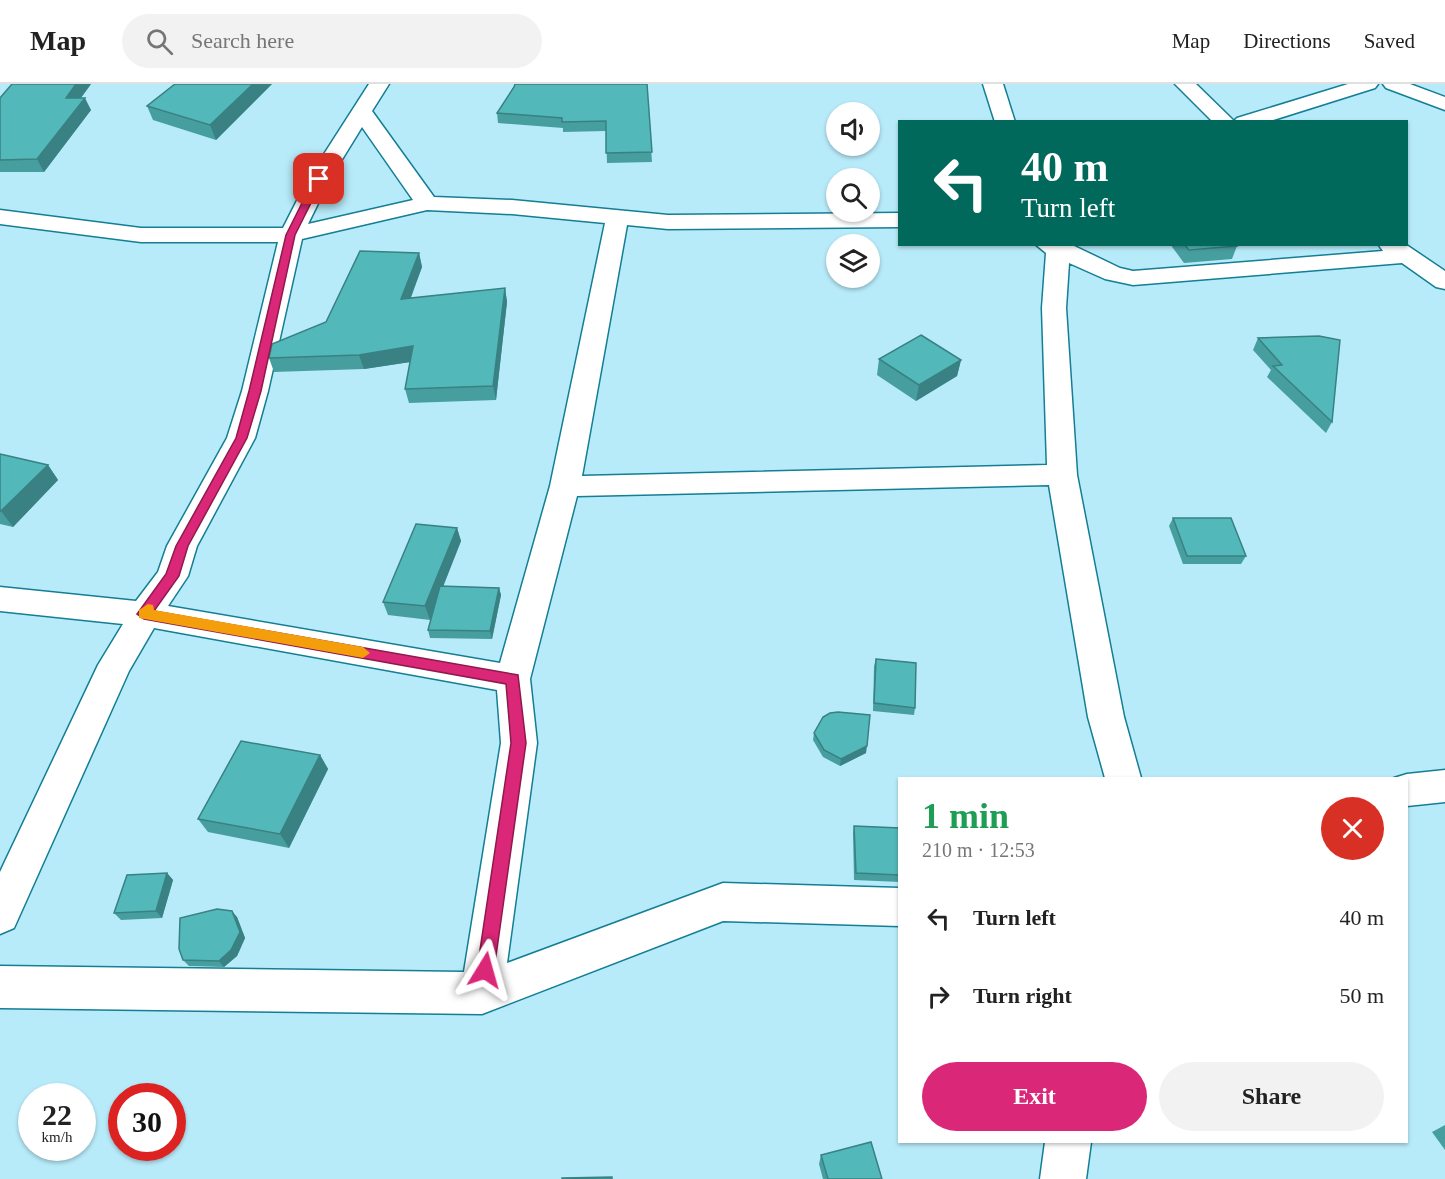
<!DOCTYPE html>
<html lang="en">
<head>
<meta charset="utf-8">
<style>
  :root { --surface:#fff; --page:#f2f2f2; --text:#222; --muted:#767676; --line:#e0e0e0; --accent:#db2777 }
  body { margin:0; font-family:"Times New Roman",serif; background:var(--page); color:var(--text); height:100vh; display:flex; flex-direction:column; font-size:22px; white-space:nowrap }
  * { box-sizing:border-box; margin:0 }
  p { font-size:20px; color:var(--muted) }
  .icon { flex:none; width:33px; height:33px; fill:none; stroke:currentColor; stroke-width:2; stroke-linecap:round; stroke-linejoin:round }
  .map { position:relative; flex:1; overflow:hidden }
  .drawer { position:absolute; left:898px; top:693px; width:510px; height:366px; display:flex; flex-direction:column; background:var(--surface); border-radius:0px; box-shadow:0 2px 4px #0004 }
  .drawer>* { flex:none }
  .guide { position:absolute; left:898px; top:36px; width:510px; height:126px; border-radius:0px; box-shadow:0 2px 4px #0004; background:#00695c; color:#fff; overflow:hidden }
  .controls { position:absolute; left:826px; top:18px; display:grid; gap:12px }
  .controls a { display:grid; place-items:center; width:54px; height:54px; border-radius:50%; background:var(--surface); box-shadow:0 2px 4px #0004; font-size:30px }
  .speed { position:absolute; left:18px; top:999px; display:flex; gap:12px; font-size:30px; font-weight:700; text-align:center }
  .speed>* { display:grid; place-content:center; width:78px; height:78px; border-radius:50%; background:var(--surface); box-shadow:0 2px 4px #0004; line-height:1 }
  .speed small { font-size:15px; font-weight:400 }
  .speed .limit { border:9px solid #d22; background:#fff; color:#111 }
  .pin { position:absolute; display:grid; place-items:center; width:51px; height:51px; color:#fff; margin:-26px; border-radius:12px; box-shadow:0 3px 9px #0006 }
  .me { position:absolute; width:66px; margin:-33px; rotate:8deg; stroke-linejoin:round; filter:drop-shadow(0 0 4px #0008) }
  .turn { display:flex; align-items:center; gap:21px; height:126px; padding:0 24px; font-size:27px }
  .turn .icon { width:78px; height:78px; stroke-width:2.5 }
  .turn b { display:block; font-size:42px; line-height:51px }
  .round { display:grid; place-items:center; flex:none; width:63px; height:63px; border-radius:32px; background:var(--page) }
  .head { display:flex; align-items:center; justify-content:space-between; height:102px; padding:0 24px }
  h1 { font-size:36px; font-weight:700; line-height:45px; color:#1e9e55 }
  .primary-button { display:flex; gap:12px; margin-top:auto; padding:12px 24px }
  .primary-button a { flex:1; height:69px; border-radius:36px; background:var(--accent); color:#fff; font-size:24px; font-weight:700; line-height:69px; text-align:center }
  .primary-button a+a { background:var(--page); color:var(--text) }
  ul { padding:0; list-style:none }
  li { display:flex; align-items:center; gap:18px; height:78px; padding:0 24px }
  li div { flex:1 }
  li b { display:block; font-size:22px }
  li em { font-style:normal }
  header { display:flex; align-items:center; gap:36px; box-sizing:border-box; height:84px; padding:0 30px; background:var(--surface); border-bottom:2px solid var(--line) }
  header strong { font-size:28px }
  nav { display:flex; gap:33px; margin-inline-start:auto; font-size:21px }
  .search { width:420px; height:54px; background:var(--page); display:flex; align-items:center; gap:15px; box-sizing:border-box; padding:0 21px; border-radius:33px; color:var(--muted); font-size:22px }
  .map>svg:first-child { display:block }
</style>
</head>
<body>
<header>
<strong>Map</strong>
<div class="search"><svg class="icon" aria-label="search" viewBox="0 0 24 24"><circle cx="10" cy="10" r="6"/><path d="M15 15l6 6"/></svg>Search here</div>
<nav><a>Map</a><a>Directions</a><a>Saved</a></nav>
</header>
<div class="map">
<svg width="1445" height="1095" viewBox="0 0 1445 1095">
  <rect width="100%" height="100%" fill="#b8ebfa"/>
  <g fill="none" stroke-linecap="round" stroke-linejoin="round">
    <g stroke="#137e94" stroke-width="3">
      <g id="street">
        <path d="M369 0H389L372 27 434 113 512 116 668 131 900 129V143L668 145 627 141 582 392 1047 381 1042 224 1046 169 1035 160H1070L1120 184 1133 187 1383 167 1378 160H1405L1445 187V205L1436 203 1402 179 1133 201 1105 195 1069 179 1066 224 1077 391 1124 633 1141 694H1105L1088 633 1049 401 577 412 530 595 537 659 507 879 723 799 900 804V842L723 837 482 930 0 924V882L464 888 501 659 497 606 154 544 129 587 14 844 0 850V788L98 581 123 540 0 527V503L136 517 158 488 167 462 227 354 242 307 278 158H141L0 140V126L141 144H283L308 95ZM362 43 413 116 308 140 330 95ZM427 126 512 130 605 139 550 402 500 579 168 522 188 492 197 462 255 354 268 307 302 155Z"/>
        <path d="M983 0H1003L1015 38H995Z"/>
        <path d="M1175 0H1196L1234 37 1237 34 1348 0H1378L1375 4 1267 38H1213Z"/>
        <path d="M1383 0H1410L1445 13V26L1386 4Z"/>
        <path d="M1445 686V718L1407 722V694H1394L1407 690Z"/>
        <path d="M1045 1058H1091L1086 1095H1040Z"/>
      </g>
    </g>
    <use href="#street" fill="#fff" fill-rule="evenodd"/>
  </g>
  <g fill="#479e9f">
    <path d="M91 0 81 14 91 26 44 88H0V14Z"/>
    <path d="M175 0H272L216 56 153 36 147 22Z"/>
    <path d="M647 0 652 78 607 79 606 47 563 48V44L498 39 497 29Z"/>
    <path d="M1170 160H1235L1237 162 1232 175 1184 179Z"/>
    <path d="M419 169 422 183 410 214 505 204 507 218 496 316 409 319 405 305 410 278 364 285 274 288 269 274 326 238Z"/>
    <path d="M1258 254 1332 338 1326 349 1267 293 1271 286 1253 266Z"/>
    <path d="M879 275 961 276 957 292 916 317 877 291Z"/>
    <path d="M0 370 48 381 58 396 13 443 0 440Z"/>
    <path d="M1173 434 1246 472 1241 480H1183L1169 442Z"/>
    <path d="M457 444 461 457 443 502 499 504 501 511 492 555 430 554 428 546 432 531 430 536 388 531 383 518Z"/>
    <path d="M876 575 915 624 914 631 873 627 874 582Z"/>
    <path d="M814 649 866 669 840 682 823 673 813 656Z"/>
    <path d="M320 671 328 685 289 764 208 748 198 735Z"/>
    <path d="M854 742 900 744V798L854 796 853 749Z"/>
    <path d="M167 789 173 796 162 834 121 836 114 829Z"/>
    <path d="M237 833 245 854 237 872 224 883 189 882 183 876Z"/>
    <path d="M1445 1041V1066L1432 1048Z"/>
    <path d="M821 1071 882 1095H823L819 1080Z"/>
  </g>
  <g fill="#398182">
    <path d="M76 0H91L71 27 66 14Z"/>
    <path d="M253 0H272L216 56 210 41Z"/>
    <path d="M85 14 91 26 44 88 37 75Z"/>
    <path d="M419 169 422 183 405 230 401 215Z"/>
    <path d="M505 204 507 218 496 316 493 302Z"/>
    <path d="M413 262 417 277 364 285 359 271Z"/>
    <path d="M961 276 957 292 916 317 919 301Z"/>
    <path d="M48 381 58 396 13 443 1 427Z"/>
    <path d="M457 444 461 457 430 536 425 522Z"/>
    <path d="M499 504 501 511 492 555 490 547Z"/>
    <path d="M867 662 866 669 840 682 841 675Z"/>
    <path d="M320 671 328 685 289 764 280 750Z"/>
    <path d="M167 789 173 796 162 834 156 827Z"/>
    <path d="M232 827 237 833 245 854 237 872 224 883 219 877Z"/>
  </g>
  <g fill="#52b8b9" stroke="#398182" stroke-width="1.5">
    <path d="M12 0H76L66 14H85L37 75 0 76V14Z"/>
    <path d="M175 0H253L210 41 147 22Z"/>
    <path d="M515 0H647L652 68 606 69V37L562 38V34L497 29 514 3Z"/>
    <path d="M1184 160H1235L1237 162 1189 166Z"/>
    <path d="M360 167 419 169 401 215 505 204 493 302 405 305 413 262 359 271 269 274 272 260 326 238Z"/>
    <path d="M921 251 961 276 919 301 879 275Z"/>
    <path d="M1319 252 1340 256 1332 338 1273 282 1282 281 1258 254Z"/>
    <path d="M0 370 48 381 1 427H0Z"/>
    <path d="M1173 434H1231L1246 472H1187Z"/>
    <path d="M416 440 457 444 425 522 383 518Z"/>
    <path d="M440 502 499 504 490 547 428 546Z"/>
    <path d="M876 575 916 579 915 624 874 619Z"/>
    <path d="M838 628 870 631 867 662 841 675 824 666 814 649 823 633 830 629Z"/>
    <path d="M241 657 320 671 280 750 198 735Z"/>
    <path d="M854 742 900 744V791L856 789Z"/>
    <path d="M167 789 156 827 114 829 127 791Z"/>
    <path d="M217 825 232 827 240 848 231 866 219 877 183 876 179 865 180 834Z"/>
    <path d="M871 1058 882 1095H828L821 1071Z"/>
    <path d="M612 1093V1095H562V1094Z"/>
  </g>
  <path fill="#db2777" stroke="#8e194d" stroke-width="1.5" d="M315 93 323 95 295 151 261 307 247 354 188 462 179 492 154 527 518 591 526 659 494 886 491 892 485 894 479 892 477 886 511 659 506 600 144 535 137 530 166 490 176 462 236 354 249 307 286 151Z"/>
  <path fill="#f59e0b" d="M148 520 153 521 154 526 363 563 370 569 363 574 139 534V526Z"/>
</svg>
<div class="controls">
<a><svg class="icon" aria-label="sound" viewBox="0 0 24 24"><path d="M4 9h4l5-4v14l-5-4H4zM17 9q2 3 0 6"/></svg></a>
<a><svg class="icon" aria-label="search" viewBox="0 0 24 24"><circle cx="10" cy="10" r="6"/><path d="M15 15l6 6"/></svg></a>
<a><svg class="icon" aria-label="layers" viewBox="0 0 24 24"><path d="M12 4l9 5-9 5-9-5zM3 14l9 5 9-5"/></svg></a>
</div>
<div class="speed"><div>22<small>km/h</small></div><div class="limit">30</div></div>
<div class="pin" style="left:319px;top:95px;background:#d93025"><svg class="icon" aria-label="arrive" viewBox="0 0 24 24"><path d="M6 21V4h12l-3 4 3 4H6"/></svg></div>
<svg class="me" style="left:485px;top:886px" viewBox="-20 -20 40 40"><path d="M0-17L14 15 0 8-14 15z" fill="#db2777" stroke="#fff" stroke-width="4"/></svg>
<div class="guide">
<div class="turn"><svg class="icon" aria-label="left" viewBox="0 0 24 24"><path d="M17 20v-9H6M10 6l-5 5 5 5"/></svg><div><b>40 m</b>Turn left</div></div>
</div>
<section class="drawer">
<div class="head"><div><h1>1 min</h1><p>210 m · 12:53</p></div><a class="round" style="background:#d93025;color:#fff"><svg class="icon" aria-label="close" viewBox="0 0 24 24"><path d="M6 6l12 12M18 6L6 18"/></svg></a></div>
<ul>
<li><svg class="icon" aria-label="left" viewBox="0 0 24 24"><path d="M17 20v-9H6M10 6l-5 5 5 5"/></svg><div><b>Turn left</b></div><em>40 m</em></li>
<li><svg class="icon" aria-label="right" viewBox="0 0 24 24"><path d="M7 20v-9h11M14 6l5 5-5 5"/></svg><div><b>Turn right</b></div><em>50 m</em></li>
</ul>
<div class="primary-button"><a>Exit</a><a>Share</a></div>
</section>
</div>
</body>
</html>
